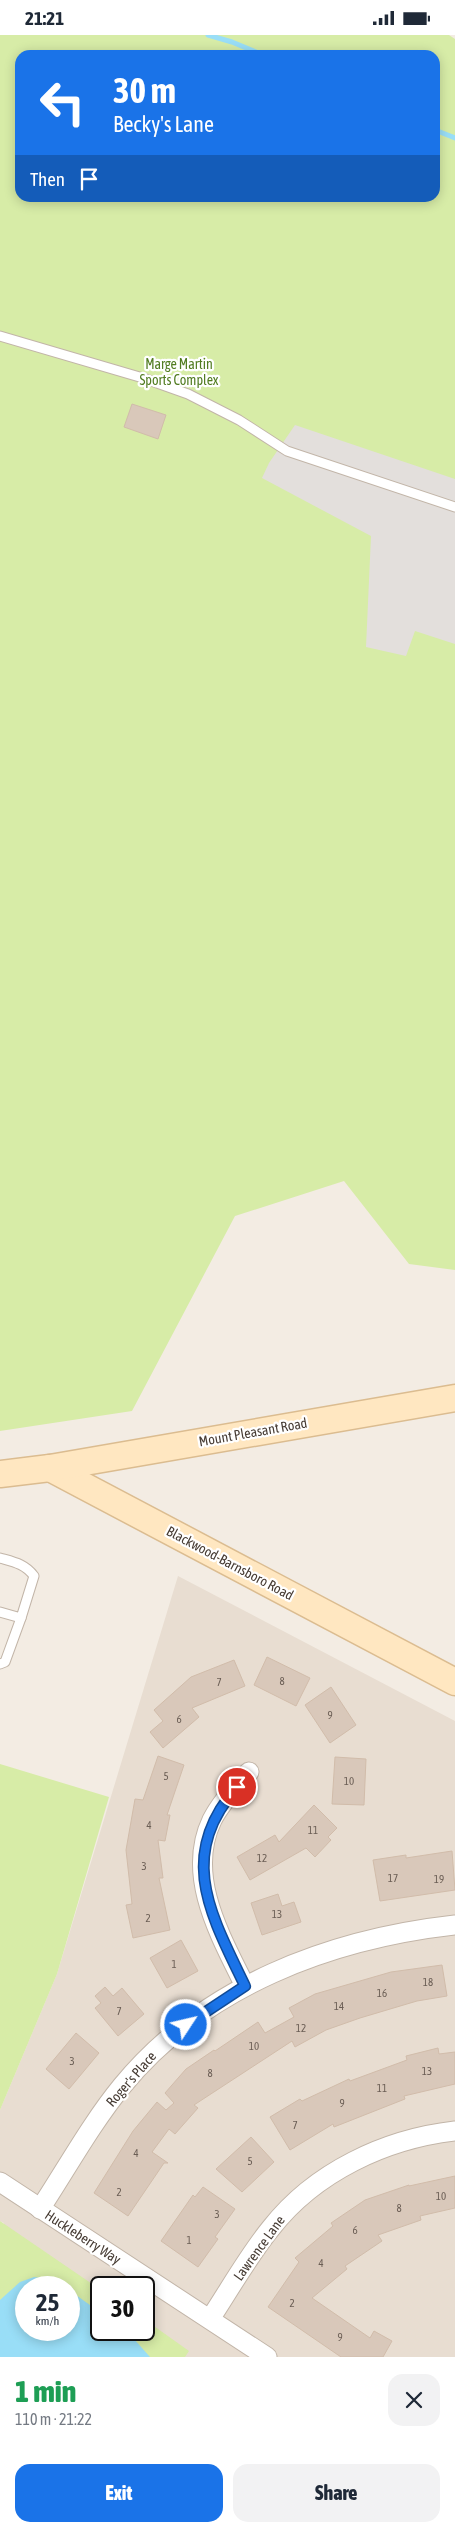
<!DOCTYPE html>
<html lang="en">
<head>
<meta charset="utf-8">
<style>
  :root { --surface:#fff; --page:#f2f2f3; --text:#1f2937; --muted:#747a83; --accent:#1a73e8 }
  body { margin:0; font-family:"Asap Condensed",sans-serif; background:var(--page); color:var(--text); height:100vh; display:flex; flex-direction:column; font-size:19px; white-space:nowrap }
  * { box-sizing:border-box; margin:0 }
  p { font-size:16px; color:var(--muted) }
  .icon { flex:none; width:28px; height:28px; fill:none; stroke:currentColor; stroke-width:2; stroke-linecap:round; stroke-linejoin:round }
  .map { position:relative; height:2322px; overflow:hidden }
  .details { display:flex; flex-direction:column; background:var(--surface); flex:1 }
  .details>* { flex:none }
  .hud { position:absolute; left:15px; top:15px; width:425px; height:152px; border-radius:15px; box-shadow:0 2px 12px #0003; background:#1a73e8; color:#fff; overflow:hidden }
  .speed { position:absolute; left:15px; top:2241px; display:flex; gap:10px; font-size:25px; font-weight:700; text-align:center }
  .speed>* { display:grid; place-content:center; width:65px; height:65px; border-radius:50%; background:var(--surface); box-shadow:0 2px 12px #0003; line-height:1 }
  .speed small { font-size:12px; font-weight:400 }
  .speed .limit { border:2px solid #111; border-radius:8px; background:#fff; color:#111 }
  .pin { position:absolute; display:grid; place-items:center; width:42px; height:42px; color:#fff; margin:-21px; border:2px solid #fff; border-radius:50%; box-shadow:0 1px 5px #0007 }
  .me { position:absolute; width:55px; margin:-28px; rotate:55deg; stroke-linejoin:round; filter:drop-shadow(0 0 4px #0008) }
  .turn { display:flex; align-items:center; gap:18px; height:105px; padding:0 15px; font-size:22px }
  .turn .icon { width:65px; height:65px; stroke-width:2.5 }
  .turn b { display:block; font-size:35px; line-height:42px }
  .then { display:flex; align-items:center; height:48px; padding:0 15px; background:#0003; gap:10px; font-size:19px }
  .round { display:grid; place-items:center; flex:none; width:52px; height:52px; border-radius:15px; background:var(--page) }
  .overview { display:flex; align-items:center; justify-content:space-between; height:85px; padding:0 15px }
  h1 { font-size:30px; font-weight:800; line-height:38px; color:#1e9e55 }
  .action { display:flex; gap:10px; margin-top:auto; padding:10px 15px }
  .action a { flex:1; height:58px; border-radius:15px; background:var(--accent); color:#fff; font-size:20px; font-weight:800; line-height:58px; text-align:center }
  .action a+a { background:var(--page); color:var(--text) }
  .status { display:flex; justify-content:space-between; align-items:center; height:35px; padding:0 25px; background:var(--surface); direction:ltr }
  .status svg { height:14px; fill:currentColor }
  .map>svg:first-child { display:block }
</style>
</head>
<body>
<div class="status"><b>21:21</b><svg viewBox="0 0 49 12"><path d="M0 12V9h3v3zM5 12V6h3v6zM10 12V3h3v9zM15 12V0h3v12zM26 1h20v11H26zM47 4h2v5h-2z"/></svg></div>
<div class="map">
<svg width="455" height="2322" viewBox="0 0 455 2322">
  <rect width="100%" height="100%" fill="#f3ece3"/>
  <path fill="#e8ddd1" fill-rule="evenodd" d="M178 1541 455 1686V2322H0V2199L4 2188 0 2186V2075L57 1939ZM26 2252H69V2295H26ZM101 2252H144V2295H101Z"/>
  <g fill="#d7eca7" fill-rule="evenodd">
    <path d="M0 0H449L455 4V1235L409 1229 344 1146 235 1181 132 1376 0 1396ZM20 20H435V162H20Z"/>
    <path d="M0 1729 109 1762 57 1939 0 2075Z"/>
    <path d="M0 2186 101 2255V2295H144V2284L189 2316 185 2322H0ZM26 2252H69V2295H26Z"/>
  </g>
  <path fill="#e3dfdc" d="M295 390 455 444V609L415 596 406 621 366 612 371 501 262 443 269 428Z"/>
  <path fill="#99def7" d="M34 2242 53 2245 65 2252H26V2295H69V2255L101 2278V2295H126L150 2322H0V2265L20 2247Z"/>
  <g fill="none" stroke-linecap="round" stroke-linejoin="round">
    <g stroke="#99def7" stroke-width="5">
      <path d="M208 0 232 7 263 20"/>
      <path d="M435 95 455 103"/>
    </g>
  </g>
  <g fill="#d9c8ba" stroke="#d1bcaa">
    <path d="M132 369 166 380 158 404 124 392Z"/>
    <path d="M267 1622 310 1643 296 1671 254 1650Z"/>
    <path d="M234 1625 245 1651 192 1673 199 1682 163 1713 150 1697 163 1686 154 1675 191 1642Z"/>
    <path d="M331 1652 356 1690 330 1708 305 1670Z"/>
    <path d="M158 1721 184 1730 167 1780H170L165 1806 158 1805 163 1843H159L170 1895 133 1903 126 1870 132 1869 126 1815 135 1764 143 1765Z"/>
    <path d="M335 1722 366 1724 364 1770 332 1769Z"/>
    <path d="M314 1770 337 1793 328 1802 331 1805 315 1822 306 1813 250 1845 237 1822 275 1800 279 1807Z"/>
    <path d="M452 1816 455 1855 380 1866 373 1825 406 1820V1823Z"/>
    <path d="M278 1859 282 1871 294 1867 301 1887 262 1900 251 1868Z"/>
    <path d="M181 1905 198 1936 167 1953 150 1923Z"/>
    <path d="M442 1930 447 1961 417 1966 360 1983 326 1995 295 2012 292 2006 194 2070 198 2073 175 2099 169 2094 152 2117 168 2128H164L128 2181 94 2158 133 2096 157 2067 166 2075 174 2068 165 2058 186 2034 214 2015 215 2016 258 1987 265 1998 294 1982 289 1973 315 1959 391 1937Z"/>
    <path d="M105 1952 113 1961 122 1953 144 1979 118 2001 95 1973 101 1968 95 1961Z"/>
    <path d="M76 1998 99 2018 69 2054 46 2034Z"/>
    <path d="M438 2013 439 2019 455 2017V2049L404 2061 405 2064 334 2092 333 2089 290 2115 270 2082 300 2064 302 2066 349 2044 350 2046 407 2025 406 2021Z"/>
    <path d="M251 2102 274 2127 242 2157 216 2134Z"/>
    <path d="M455 2141V2173L420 2181 421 2185 378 2200 382 2206 345 2231 347 2234 312 2263 370 2303 374 2296 392 2306 383 2322H341L268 2272 299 2227 295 2223 333 2191 331 2188 365 2165 409 2150V2151Z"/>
    <path d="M203 2152 235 2174 215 2202 218 2204 198 2232 161 2206 193 2160 195 2162Z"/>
  </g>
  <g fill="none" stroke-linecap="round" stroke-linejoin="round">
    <g stroke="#c2b5a8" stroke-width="11">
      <g id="lane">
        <path d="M0 301 143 343 188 359 239 385 287 416 455 472"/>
        <path d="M0 1523C14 1527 25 1529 34 1541L21 1583 0 1577"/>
        <path d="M0 1629 5 1627 21 1583"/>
      </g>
    </g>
    <g stroke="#c2b5a8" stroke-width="21">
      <g id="street">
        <path d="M245 1951C221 1902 185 1841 212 1785 221 1767 236 1752 249 1737"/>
        <path d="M0 2147 267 2322"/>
        <path d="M40 2174C67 2133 91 2089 122 2051 204 1951 330 1904 455 1890"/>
        <path d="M210 2284C230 2254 248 2221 271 2193 315 2137 385 2104 455 2096"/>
      </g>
    </g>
    <g stroke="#dbbc90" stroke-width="29">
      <g id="secondary">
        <path d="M50 1433 455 1647"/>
        <path d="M0 1439 50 1433 455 1363"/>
      </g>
    </g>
    <use href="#lane" stroke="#fff" stroke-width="9"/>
    <use href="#street" stroke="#fff" stroke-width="19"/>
    <use href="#secondary" stroke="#ffe7c1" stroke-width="26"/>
  </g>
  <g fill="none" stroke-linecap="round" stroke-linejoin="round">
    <g stroke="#114b97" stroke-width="12">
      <path id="route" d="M186 1990 245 1951C211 1880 176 1821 237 1752"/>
    </g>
    <use href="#route" stroke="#1a73e8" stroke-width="9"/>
  </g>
  <g text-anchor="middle" stroke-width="4.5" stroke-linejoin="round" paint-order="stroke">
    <g font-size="11" fill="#6b5e55">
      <text x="282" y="1650">8</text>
      <text x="219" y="1651">7</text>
      <text x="330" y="1684">9</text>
      <text x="179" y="1688">6</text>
      <text x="166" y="1745">5</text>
      <text x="349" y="1750">10</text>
      <text x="149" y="1794">4</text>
      <text x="313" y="1799">11</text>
      <text x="262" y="1827">12</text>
      <text x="144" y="1835">3</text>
      <text x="393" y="1847">17</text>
      <text x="439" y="1848">19</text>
      <text x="277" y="1883">13</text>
      <text x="148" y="1887">2</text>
      <text x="174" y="1933">1</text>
      <text x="428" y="1951">18</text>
      <text x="382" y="1962">16</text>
      <text x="339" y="1975">14</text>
      <text x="119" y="1980">7</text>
      <text x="301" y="1997">12</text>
      <text x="254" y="2015">10</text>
      <text x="72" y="2030">3</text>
      <text x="427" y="2040">13</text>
      <text x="210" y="2042">8</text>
      <text x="382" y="2057">11</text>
      <text x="342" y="2072">9</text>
      <text x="295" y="2094">7</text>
      <text x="136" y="2122">4</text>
      <text x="250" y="2130">5</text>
      <text x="119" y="2161">2</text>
      <text x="441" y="2165">10</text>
      <text x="399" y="2177">8</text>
      <text x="217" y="2183">3</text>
      <text x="355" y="2199">6</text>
      <text x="189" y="2209">1</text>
      <text x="321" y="2232">4</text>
      <text x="292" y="2272">2</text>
      <text x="340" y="2306">9</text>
    </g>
    <g font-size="14" fill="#517c21" stroke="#fff">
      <text x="179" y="334">Marge Martin<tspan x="179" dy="16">Sports Complex</tspan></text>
    </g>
    <g font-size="14" fill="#463b33" stroke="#fff">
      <text transform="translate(253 1397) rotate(-10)" y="5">Mount Pleasant Road</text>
      <text transform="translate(230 1528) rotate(28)" y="5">Blackwood-Barnsboro Road</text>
      <text transform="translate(131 2044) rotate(-49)" y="5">Roger's Place</text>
      <text transform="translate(83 2202) rotate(33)" y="5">Huckleberry Way</text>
      <text transform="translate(259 2213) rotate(-54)" y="5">Lawrence Lane</text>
    </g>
  </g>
</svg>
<div class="speed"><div>25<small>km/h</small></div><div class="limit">30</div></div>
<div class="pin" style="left:237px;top:1752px;background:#d93025"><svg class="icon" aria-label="arrive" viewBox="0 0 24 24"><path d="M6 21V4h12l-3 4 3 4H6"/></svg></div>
<svg class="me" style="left:186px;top:1990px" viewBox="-20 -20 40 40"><circle r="17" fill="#1a73e8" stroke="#fff" stroke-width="3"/><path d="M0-11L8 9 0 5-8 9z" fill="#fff"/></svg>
<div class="hud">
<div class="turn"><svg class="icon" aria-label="left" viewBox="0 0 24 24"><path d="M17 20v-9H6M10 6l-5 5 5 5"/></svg><div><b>30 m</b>Becky's Lane</div></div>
<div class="then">Then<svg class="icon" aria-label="arrive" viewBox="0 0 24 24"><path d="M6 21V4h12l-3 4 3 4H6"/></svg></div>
</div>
</div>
<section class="details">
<div class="overview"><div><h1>1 min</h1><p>110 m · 21:22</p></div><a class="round"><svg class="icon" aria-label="close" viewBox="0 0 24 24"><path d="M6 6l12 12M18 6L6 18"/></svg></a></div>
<div class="action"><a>Exit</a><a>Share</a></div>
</section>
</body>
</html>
